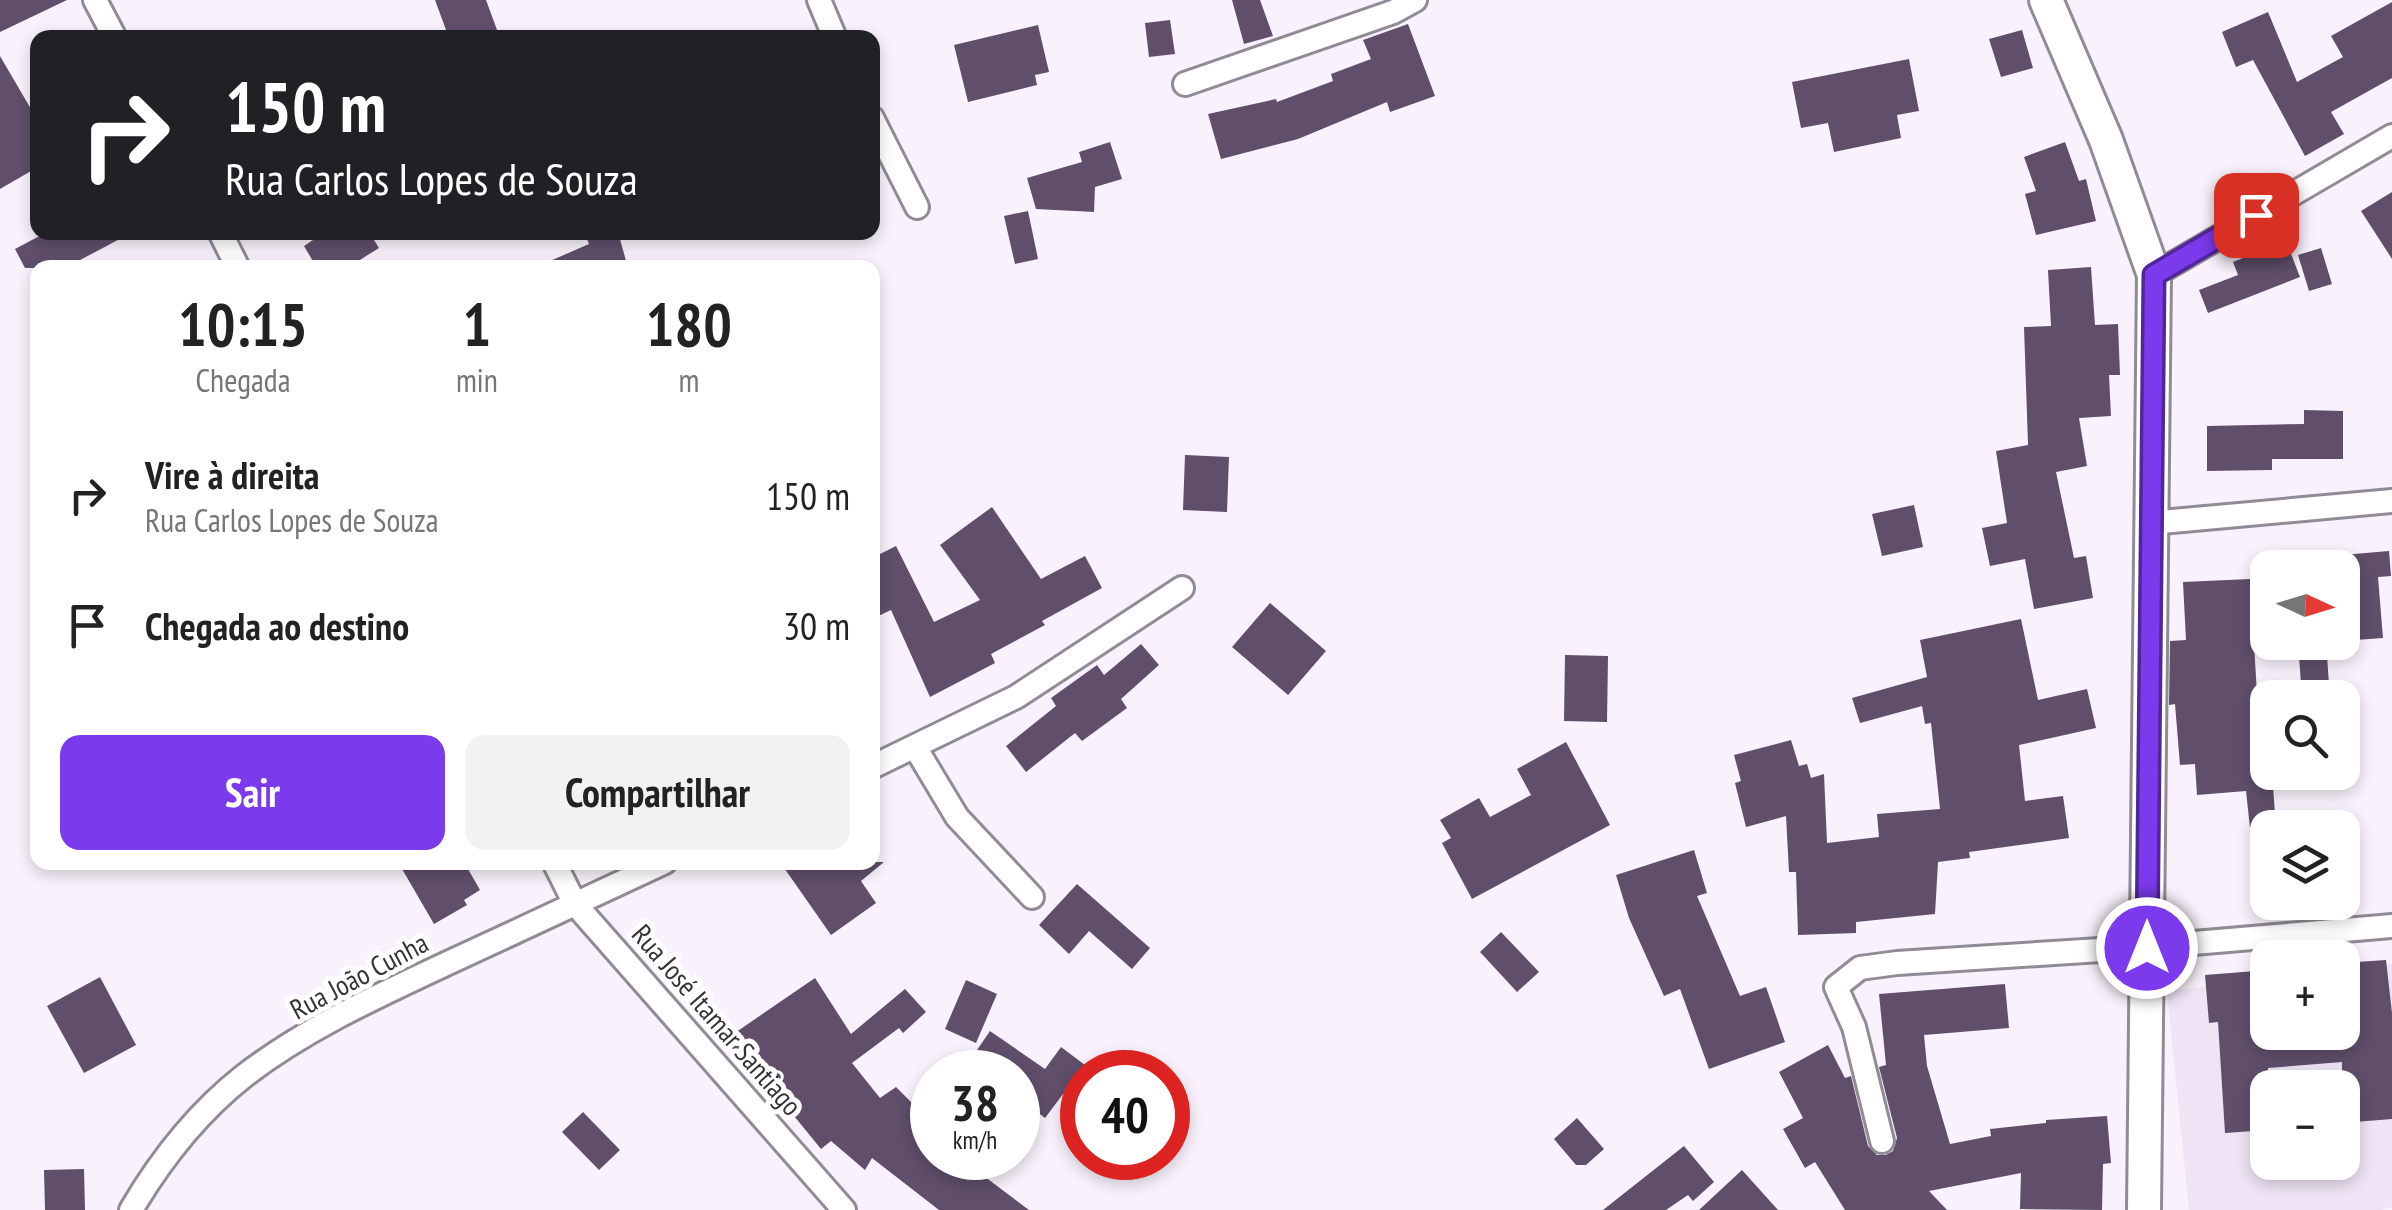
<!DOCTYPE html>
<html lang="pt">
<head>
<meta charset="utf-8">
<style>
  :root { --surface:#fff; --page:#f2f2f2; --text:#222; --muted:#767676; --accent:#7c3aed }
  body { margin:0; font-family:"PT Sans Narrow",sans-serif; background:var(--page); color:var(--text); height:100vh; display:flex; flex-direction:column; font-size:38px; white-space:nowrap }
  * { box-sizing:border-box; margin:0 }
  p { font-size:32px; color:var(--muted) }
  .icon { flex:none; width:55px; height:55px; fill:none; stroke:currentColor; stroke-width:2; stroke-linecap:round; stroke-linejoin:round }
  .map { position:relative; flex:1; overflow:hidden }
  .sheet { position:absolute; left:30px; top:260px; width:850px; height:610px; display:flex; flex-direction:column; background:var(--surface); border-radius:20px; box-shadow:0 5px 15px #0003 }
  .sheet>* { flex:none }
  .top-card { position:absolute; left:30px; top:30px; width:850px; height:210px; border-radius:20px; box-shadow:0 5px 15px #0003; background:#202124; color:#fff; overflow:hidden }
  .needle { width:65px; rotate:94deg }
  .fabs { position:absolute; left:2250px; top:550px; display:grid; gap:20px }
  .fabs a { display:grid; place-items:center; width:110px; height:110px; border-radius:20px; background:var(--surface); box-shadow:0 5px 15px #0003; font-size:50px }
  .speed { position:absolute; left:910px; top:1050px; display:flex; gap:20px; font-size:50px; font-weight:700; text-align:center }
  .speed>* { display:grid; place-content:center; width:130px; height:130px; border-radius:50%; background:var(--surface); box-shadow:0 5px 15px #0003; line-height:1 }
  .speed small { font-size:25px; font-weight:400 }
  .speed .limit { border:15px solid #d22; background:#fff; color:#111 }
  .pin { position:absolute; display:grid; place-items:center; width:85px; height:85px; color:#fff; margin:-42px; border-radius:20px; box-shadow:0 5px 15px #0006 }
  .me { position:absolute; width:110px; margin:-55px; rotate:0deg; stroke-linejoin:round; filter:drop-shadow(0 0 8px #0008) }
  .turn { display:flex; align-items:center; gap:35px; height:210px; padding:0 30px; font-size:45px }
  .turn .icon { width:130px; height:130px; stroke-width:2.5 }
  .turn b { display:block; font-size:70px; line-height:85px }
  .eta { display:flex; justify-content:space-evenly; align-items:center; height:170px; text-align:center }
  .eta b { font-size:60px; font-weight:700; line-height:70px }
  .cta { display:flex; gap:20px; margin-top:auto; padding:20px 30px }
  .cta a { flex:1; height:115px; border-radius:20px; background:var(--accent); color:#fff; font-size:40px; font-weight:700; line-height:115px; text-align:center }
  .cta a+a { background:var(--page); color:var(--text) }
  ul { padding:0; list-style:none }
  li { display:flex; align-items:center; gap:30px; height:130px; padding:0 30px }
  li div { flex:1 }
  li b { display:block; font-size:38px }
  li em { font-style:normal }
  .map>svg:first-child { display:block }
</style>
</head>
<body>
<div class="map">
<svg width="2392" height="1210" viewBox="0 0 2392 1210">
  <rect width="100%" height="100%" fill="#f9f2fc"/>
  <path fill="#eee4f5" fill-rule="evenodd" d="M2392 964V1207L2381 1210H2189L2167 991 2267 979 2268 1032H2342L2343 970ZM2268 1088H2342V1162H2268Z"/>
  <g fill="#604e6b">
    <path d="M0 0H67L0 32Z"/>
    <path d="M435 0H486L500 38H449Z"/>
    <path d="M1232 0H1260L1273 36 1244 44Z"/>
    <path d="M2392 2V78L2331 112 2344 134 2305 156 2253 60 2236 67 2222 32 2268 12 2297 82 2343 57 2331 36Z"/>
    <path d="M1170 20 1175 54 1149 57 1145 23Z"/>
    <path d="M1408 24 1435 96 1390 112 1387 102 1298 139 1221 159 1208 114 1276 99 1277 102 1333 81 1331 74 1371 59 1363 40Z"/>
    <path d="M1038 25 1049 72 1035 75 1037 85 968 102 954 45Z"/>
    <path d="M2022 30 2033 68 2001 77 1989 39Z"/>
    <path d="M0 56 38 121V167L0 189Z"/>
    <path d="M1909 59 1919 111 1897 115 1901 138 1834 152 1828 123 1801 128 1792 82Z"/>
    <path d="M1110 142 1122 179 1095 187 1094 212 1036 209 1027 178 1082 162 1079 152Z"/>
    <path d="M2065 142 2079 181 2086 179 2096 221 2036 235 2025 194 2036 191 2024 157Z"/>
    <path d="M2392 192V259L2361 211Z"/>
    <path d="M1028 211 1038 259 1015 264 1004 216Z"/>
    <path d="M47 232H133L65 268H25L15 249Z"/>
    <path d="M325 232H369L379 248 347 268H317L304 246Z"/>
    <path d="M618 232 628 268H534L589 244 587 239Z"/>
    <path d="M2286 241 2300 277 2208 313 2199 290 2238 275 2233 262Z"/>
    <path d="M2321 248 2332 284 2309 291 2298 255Z"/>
    <path d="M2091 267 2095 325 2118 324 2120 375H2109L2111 416 2079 418 2087 466 2056 472 2074 558 2086 556 2093 598 2034 609 2025 559 1990 566 1982 528 2007 523 1996 451 2028 445 2024 327 2051 326 2048 270Z"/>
    <path d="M2304 410 2343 411V459H2272V470L2207 471V426L2304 424Z"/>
    <path d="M1185 455 1229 457 1227 512 1183 510Z"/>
    <path d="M1914 505 1923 547 1882 556 1872 514Z"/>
    <path d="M992 507 1041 579 1085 556 1102 588 1042 621 1045 625 991 654 995 663 930 697 891 610 872 619V558L896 546 934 622 980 600 940 545Z"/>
    <path d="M2389 551 2391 576 2378 577 2383 638 2342 641V555Z"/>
    <path d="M2250 579 2259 726 2268 725V772H2272L2276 828H2250L2246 791 2197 795 2195 764 2180 765 2175 704 2169 705 2170 641 2186 640 2183 582Z"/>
    <path d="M1270 603 1326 651 1288 695 1232 647Z"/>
    <path d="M2021 619 2038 700 2087 689 2096 728 2019 745 2025 801 2063 796 2069 838 1969 852 1970 858 1938 862 1935 914 1856 922V933L1798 935 1796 872H1789L1786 816 1746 827 1735 783 1741 781 1734 755 1791 740 1799 766 1807 764 1811 778 1824 774 1827 843 1879 837 1877 814 1940 809 1931 723 1925 724 1922 706 1860 723 1852 698 1927 677 1920 640Z"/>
    <path d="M2298 642H2326L2330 698H2302Z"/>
    <path d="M1141 644 1159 665 1121 699 1127 708 1082 741 1075 733 1026 772 1006 746 1056 706 1051 698 1097 665 1104 675Z"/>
    <path d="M1565 655 1608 656 1607 722 1564 721Z"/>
    <path d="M1566 742 1610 825 1472 899 1442 843 1451 838 1440 820 1479 798 1490 817 1531 795 1517 769Z"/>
    <path d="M1694 850 1707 893 1697 896 1740 996 1766 987 1785 1042 1709 1069 1680 989 1664 996 1629 918 1616 875Z"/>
    <path d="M398 862H464L480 890 464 900 467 905 434 924Z"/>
    <path d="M780 862H884L861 881 876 903 831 935Z"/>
    <path d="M1077 884 1150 948 1132 969 1089 931 1069 954 1039 925Z"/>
    <path d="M1501 932 1539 972 1517 992 1480 952Z"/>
    <path d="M2386 960 2392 1013V1119L2342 1123V1062L2268 1068V1130L2225 1133 2218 1022 2209 1023 2205 975 2268 970V1032H2342V963Z"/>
    <path d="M100 977 136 1045 84 1073 47 1006Z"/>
    <path d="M815 978 851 1034 905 989 926 1012 903 1033 899 1028 852 1063 880 1098 896 1087 932 1123V1158H960L1029 1210H939L872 1158 865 1170 831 1141 821 1149 790 1111 785 1115 755 1076 753 1078 726 1039Z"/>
    <path d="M966 980 997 994 976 1043 945 1029Z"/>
    <path d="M2005 984 2009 1028 1924 1035 1927 1066 1950 1144 1991 1136 1990 1129 2046 1123V1120L2107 1116 2111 1163 2103 1164 2102 1210 2020 1209 2021 1173 1929 1191 1947 1210H1845L1815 1162 1805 1168 1783 1129 1803 1118 1779 1072 1828 1045 1845 1078 1851 1076 1868 1146 1877 1155H1886L1893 1151 1897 1138 1879 1067 1886 1065 1879 994Z"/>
    <path d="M990 1031 1045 1069 1061 1047 1085 1065 1045 1118 1018 1097V1072H962Z"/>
    <path d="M583 1112 620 1150 599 1170 562 1132Z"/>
    <path d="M1577 1118 1604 1149 1586 1165H1576L1554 1139Z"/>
    <path d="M1684 1146 1714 1182 1693 1201 1688 1195 1666 1210H1603Z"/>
    <path d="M84 1169 85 1210H45L44 1170Z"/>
    <path d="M1742 1170 1778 1210H1699Z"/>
  </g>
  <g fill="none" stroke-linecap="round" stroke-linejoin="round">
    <g stroke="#908b94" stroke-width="28">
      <g id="street">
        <path d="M95 0 115 38"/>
        <path d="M819 0 835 38"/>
        <path d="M1185 84 1393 12 1415 0"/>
        <path d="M872 118 917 207"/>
        <path d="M220 232 238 268"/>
        <path d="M2154 275 2392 136"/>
        <path d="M2150 523 2392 501"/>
        <path d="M915 747 957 817 1032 897"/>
        <path d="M872 767 1016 697 1182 588"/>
        <path d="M554 862 575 904 844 1210"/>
        <path d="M1882 1141 1854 1027 1836 987 1860 968 1897 963 2147 947 2392 926"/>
        <path d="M131 1210C161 1159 197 1113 244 1076 306 1028 380 995 450 962 522 929 594 895 665 862"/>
      </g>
    </g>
    <g stroke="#908b94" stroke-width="38">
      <path id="secondary" d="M2046 0 2106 140 2154 275 2144 1210"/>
    </g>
    <use href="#street" stroke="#fff" stroke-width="22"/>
    <use href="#secondary" stroke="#fff" stroke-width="32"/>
  </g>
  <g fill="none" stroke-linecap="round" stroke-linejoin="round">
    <g stroke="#51269a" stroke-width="25">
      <path id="route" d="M2147 948 2154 275 2256 215"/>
    </g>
    <use href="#route" stroke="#7c3aed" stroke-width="18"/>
  </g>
  <g text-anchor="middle" stroke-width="10" stroke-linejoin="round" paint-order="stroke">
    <g font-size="28" fill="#353236" stroke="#fff">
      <text transform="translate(359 976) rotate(-28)" y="10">Rua João Cunha</text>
      <text transform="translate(717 1020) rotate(49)" y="10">Rua José Itamar Santiago</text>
    </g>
  </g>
</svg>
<div class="fabs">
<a><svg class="needle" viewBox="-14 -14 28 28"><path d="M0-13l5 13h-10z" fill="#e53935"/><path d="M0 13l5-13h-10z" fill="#767676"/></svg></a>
<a><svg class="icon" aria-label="search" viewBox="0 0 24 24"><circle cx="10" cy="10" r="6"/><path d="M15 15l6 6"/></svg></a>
<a><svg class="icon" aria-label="layers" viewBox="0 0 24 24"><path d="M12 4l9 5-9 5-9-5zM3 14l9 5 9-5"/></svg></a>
<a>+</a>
<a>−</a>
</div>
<div class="speed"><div>38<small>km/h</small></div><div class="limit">40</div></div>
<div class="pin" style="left:2256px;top:215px;background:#d93025"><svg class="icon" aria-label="arrive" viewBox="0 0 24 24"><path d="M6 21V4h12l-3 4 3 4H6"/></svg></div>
<svg class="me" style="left:2147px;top:948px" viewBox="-20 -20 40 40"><circle r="17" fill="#7c3aed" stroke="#fff" stroke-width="3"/><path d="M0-11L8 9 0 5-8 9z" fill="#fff"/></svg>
<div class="top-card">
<div class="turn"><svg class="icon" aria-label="right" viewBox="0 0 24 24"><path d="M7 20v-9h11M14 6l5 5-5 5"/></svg><div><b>150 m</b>Rua Carlos Lopes de Souza</div></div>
</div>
<section class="sheet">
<div class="eta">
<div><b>10:15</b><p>Chegada</p></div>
<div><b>1</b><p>min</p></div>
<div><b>180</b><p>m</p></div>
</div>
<ul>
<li><svg class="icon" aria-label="right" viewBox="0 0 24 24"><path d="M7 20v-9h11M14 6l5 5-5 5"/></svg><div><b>Vire à direita</b><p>Rua Carlos Lopes de Souza</p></div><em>150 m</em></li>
<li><svg class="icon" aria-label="arrive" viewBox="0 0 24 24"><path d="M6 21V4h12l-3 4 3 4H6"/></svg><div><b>Chegada ao destino</b></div><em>30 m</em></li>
</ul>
<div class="cta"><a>Sair</a><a>Compartilhar</a></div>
</section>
</div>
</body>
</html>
